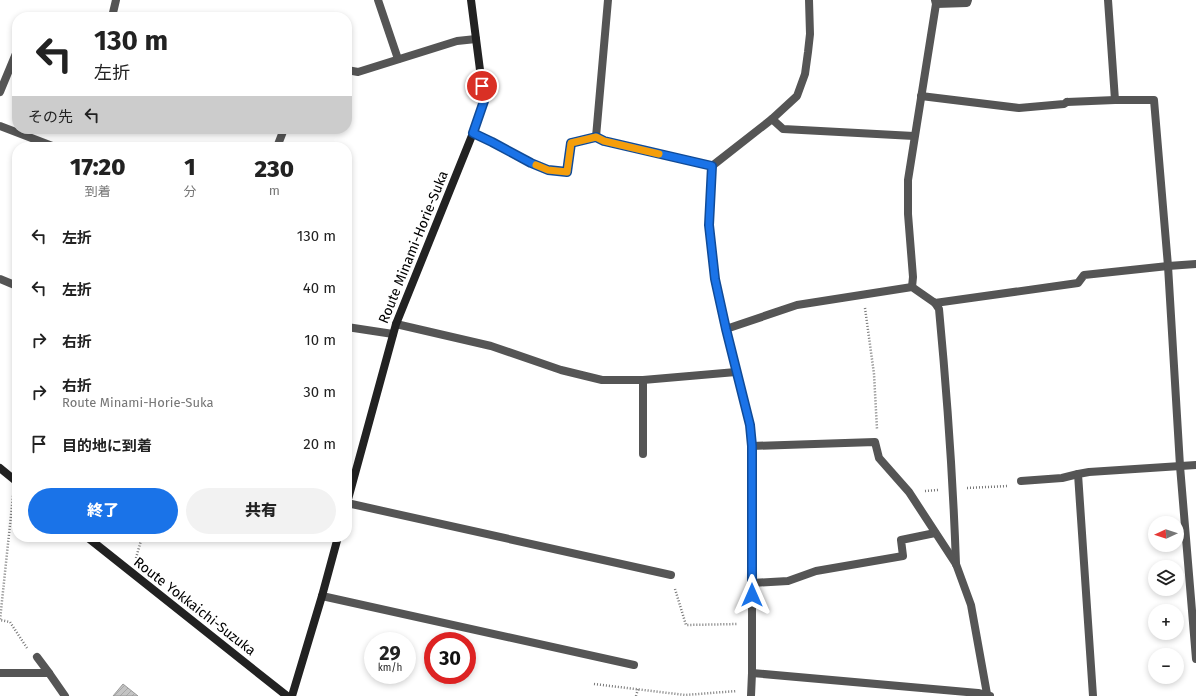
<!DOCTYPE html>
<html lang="ja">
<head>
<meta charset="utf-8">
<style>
  :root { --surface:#fff; --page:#f2f2f2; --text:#222; --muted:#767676; --accent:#1a73e8 }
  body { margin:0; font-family:"Fira Sans","Noto Sans JP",sans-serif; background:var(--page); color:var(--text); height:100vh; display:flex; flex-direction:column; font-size:15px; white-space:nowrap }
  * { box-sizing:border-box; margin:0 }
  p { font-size:13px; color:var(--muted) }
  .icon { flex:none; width:22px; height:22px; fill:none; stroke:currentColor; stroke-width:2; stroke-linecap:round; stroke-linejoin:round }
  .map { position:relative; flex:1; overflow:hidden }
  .panel { position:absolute; left:12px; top:142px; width:340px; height:400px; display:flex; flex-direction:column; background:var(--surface); border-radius:16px; box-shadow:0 2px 6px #0003 }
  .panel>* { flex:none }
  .top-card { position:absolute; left:12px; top:12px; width:340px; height:122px; border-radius:16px; box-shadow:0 2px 6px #0003; background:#fff; color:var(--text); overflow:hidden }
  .needle { width:26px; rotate:267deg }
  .fabs { position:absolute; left:1148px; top:516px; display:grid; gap:8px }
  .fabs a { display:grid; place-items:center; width:36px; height:36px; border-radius:50%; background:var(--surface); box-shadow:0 2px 6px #0003; font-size:20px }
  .speed { position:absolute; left:364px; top:632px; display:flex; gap:8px; font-size:20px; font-weight:700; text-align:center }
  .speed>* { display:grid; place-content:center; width:52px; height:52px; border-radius:50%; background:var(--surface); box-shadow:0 2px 6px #0003; line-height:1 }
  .speed small { font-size:10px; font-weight:400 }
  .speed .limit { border:6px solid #d22; background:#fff; color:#111 }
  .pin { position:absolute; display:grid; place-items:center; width:34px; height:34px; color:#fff; margin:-17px; border:2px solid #fff; border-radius:50%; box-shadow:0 1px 4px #0007 }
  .me { position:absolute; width:44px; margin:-22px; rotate:0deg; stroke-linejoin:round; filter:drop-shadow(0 0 3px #0008) }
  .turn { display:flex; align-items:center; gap:14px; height:84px; padding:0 16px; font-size:18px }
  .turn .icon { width:52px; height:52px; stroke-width:2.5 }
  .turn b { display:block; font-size:28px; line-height:34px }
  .then { display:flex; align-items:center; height:38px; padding:0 16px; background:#0003; gap:8px; font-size:15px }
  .eta { display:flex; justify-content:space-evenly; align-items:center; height:68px; text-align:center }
  .eta b { font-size:24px; font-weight:800; line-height:28px }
  .button { display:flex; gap:8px; margin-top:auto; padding:8px 16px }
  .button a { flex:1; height:46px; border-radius:24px; background:var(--accent); color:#fff; font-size:16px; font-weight:800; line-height:46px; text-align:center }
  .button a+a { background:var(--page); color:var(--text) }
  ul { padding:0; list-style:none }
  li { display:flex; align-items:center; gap:12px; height:52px; padding:0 16px }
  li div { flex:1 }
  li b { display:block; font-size:15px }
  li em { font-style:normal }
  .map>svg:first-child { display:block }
</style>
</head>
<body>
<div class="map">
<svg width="1196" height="696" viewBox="0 0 1196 696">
  <defs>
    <pattern id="building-hatch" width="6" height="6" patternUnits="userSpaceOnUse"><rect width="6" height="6" fill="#c4c4c4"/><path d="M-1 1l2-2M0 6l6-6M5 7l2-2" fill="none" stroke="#a7a7a7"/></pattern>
  </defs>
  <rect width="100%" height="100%" fill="#fff"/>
  <path fill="url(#building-hatch)" stroke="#999" d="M123 684 138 696H113Z"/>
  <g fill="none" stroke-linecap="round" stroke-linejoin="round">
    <g stroke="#777" stroke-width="2.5" stroke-dasharray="1 2" stroke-linecap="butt">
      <path d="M865 308 874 374 877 429"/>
      <path d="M967 488 1008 486"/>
      <path d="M925 491 938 490"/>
      <path d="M13 496 0 620 10 622 27 648"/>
      <path d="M136 558 142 537"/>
      <path d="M675 589 686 625 738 624"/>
      <path d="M594 684 685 695 737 691"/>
      <path d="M636 696 638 689"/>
    </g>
    <g stroke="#555" stroke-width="8">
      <path d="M378 0 398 59"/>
      <path d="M936 4 967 3 968 0"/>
      <path d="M347 70 358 72 457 41 476 39"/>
      <path d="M921 96 1019 108 1064 104 1067 102"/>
      <path d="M772 119 783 129 914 136"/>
      <path d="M473 133 492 142 531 163 548 170 567 172 571 143 596 137 604 141"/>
      <path d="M596 137 608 0"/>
      <path d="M277 147 284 129"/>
      <path d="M912 287 913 277 908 214V180L936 4 935 0"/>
      <path d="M935 303 939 309C947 394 953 479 956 564"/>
      <path d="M726 329 797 305 912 287 935 303 1078 283 1084 275 1168 266"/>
      <path d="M752 583 788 581 816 571 903 556 901 540 935 533"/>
    </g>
    <g stroke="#555" stroke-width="8">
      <path d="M1108 0 1115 100H1154L1168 266 1180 466 1196 659"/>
      <path d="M112 17 116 0"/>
      <path d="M0 92 17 51"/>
      <path d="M1067 102 1115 100"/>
      <path d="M0 126 55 147"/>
      <path d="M604 141 712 166"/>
      <path d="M1168 266 1196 264"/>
      <path d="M0 279 17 286"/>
      <path d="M396 324 491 346 561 370 602 380H643L736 372"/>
      <path d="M347 327 393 334"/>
      <path d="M752 446 875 442 879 458 909 492 956 564 971 605 987 694"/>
      <path d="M643 454V380"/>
      <path d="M1021 481 1062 478 1078 474"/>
      <path d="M347 503 671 575"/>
      <path d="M322 596 634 665"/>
      <path d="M37 657 49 673"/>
      <path d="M0 673H49L65 696"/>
      <path d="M752 673 978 693 990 696"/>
      <path d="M751 696 752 673V446L750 425 726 329 715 279 709 225 712 166 772 119 797 96 805 74 808 52 810 34 809 0"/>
      <path d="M1093 696 1078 474 1089 472 1196 465"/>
    </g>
    <g stroke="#222" stroke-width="8">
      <path d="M0 468 17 482"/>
      <path d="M347 503 396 324 473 133 484 101 471 0"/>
      <path d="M87 537 287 696"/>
      <path d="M292 696 322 596 338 537"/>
    </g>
  </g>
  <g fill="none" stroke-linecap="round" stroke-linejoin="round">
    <g stroke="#114b97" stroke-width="10">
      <path id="route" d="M482 86 484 101 473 133 492 142 531 163 548 170 567 172 571 143 596 137 604 141 712 166 709 225 715 279 726 329 750 425 752 446V595"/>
    </g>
    <use href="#route" stroke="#1a73e8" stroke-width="7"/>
    <path stroke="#f59e0b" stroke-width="7" d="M536 165 548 170 567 172 571 143 596 137 604 141 659 154"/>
  </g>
  <g text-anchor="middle" stroke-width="3.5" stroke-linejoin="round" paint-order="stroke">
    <g font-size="14" fill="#000" stroke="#fff">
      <text transform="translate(413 247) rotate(-68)" y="5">Route Minami-Horie-Suka</text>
      <text transform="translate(195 606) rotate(38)" y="5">Route Yokkaichi-Suzuka</text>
    </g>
  </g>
</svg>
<div class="fabs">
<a><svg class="needle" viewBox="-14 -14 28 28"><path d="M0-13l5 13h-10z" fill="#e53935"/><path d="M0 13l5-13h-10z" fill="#767676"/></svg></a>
<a><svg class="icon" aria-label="layers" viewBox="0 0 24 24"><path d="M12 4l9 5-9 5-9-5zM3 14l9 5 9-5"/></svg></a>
<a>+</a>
<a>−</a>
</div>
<div class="speed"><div>29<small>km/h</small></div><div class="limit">30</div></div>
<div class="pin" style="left:482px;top:86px;background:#d93025"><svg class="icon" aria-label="arrive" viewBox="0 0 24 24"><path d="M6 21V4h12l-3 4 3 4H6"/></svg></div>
<svg class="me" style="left:752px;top:595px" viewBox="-20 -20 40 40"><path d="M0-17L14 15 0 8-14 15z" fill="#1a73e8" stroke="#fff" stroke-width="4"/></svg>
<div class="top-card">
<div class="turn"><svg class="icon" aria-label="left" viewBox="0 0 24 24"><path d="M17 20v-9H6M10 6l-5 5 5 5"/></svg><div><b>130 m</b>左折</div></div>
<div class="then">その先<svg class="icon" aria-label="left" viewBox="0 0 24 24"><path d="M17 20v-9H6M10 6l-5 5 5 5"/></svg></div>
</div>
<section class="panel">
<div class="eta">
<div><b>17:20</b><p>到着</p></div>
<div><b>1</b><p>分</p></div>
<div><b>230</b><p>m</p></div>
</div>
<ul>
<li><svg class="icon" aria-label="left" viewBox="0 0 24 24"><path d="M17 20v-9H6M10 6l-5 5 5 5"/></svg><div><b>左折</b></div><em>130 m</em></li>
<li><svg class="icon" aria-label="left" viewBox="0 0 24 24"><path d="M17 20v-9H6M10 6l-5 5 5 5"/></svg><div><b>左折</b></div><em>40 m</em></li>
<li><svg class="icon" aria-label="right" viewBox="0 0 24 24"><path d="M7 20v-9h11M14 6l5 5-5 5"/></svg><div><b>右折</b></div><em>10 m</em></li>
<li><svg class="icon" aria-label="right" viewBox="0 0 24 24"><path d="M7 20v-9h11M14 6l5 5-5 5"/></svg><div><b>右折</b><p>Route Minami-Horie-Suka</p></div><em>30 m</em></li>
<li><svg class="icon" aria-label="arrive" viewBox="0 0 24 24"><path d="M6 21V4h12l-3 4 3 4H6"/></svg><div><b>目的地に到着</b></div><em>20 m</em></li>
</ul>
<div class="button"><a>終了</a><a>共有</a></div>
</section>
</div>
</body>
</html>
